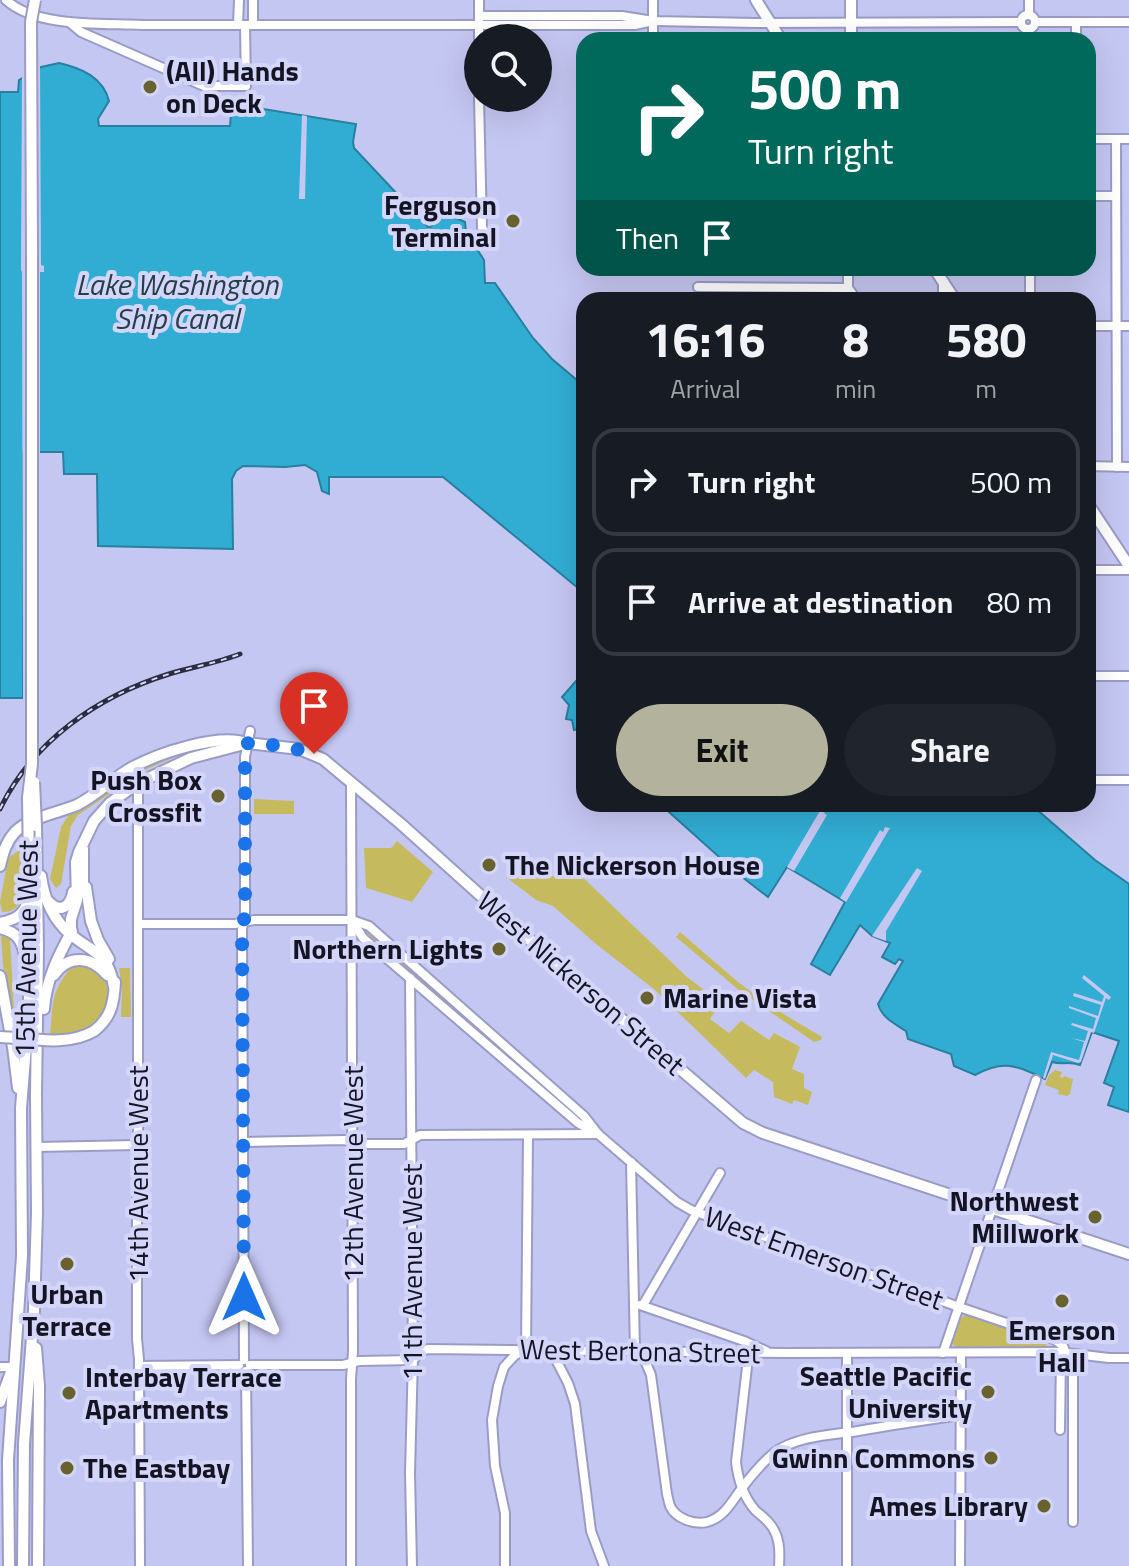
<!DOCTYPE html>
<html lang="en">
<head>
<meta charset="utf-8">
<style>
  :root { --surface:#171b24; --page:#20242c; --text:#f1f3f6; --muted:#9ea1a6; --line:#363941; --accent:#b3b29c }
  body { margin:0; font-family:"Titillium Web",sans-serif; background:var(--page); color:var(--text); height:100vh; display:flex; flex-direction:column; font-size:30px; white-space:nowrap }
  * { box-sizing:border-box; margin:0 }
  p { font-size:26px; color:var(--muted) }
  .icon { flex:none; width:44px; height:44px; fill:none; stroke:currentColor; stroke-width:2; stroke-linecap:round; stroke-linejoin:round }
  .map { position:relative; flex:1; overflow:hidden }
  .details { position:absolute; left:576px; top:292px; width:520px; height:520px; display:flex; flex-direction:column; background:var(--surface); border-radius:24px; box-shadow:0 8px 32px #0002 }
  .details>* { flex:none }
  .hud { position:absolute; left:576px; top:32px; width:520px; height:244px; border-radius:24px; box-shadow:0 8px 32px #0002; background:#00695c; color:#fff; overflow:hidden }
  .fabs { position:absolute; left:464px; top:24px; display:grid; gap:16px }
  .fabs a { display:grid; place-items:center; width:88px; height:88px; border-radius:50%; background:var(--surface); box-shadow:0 8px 32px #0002; font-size:40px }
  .pin { position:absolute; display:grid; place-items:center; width:68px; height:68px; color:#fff; margin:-82px -34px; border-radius:50% 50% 50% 0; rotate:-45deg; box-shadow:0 0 8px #0007 }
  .pin .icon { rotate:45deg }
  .me { position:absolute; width:88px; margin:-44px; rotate:0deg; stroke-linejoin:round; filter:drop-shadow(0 0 6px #0008) }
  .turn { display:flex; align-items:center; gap:28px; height:168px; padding:0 40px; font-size:36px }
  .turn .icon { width:104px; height:104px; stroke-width:2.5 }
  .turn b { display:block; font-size:56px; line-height:68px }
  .then { display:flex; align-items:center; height:76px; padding:0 40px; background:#0003; gap:16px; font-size:30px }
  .eta { display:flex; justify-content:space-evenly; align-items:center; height:136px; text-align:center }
  .eta b { font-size:48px; font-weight:700; line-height:56px }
  .button { display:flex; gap:16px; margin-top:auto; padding:16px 40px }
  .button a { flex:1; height:92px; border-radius:48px; background:var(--accent); color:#111; font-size:32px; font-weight:700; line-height:92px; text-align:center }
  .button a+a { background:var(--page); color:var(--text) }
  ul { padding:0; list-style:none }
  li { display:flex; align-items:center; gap:24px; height:108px; margin:0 16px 12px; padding:0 24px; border:4px solid var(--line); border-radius:24px }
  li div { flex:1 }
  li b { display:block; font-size:30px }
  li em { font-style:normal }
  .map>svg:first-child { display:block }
</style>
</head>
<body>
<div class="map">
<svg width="1129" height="1566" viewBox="0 0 1129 1566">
  <rect width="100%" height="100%" fill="#c5c7f3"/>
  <g fill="#c5bb5e">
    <path d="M195 748 145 770 78 815 71 826 61 884 56 888 50 879 61 827 72 810 130 772Z"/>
    <path d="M254 799 294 801V814H254Z"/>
    <path d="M397 841 433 872 412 902 366 888 364 848H391Z"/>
    <path d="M21 849V901C15 910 11 912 2 912L0 902 8 858Z"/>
    <path d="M516 864C542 882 548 877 576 871L687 977 721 1003 710 1019 729 1033 741 1021 769 1040 774 1033 800 1047 792 1069 804 1074V1088L812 1092 808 1105 794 1100 792 1104 774 1097 773 1082 754 1070 746 1078 655 990 596 944 553 906 536 900 506 877Z"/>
    <path d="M362 929H365L394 951 467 1015 463 1020Z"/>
    <path d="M680 932 738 982 770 1006 822 1037 821 1040 814 1042 740 991 676 937Z"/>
    <path d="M1 935 10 938 15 1028 3 966Z"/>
    <path d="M71 964C78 964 84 964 90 966 120 980 108 1020 82 1031 72 1035 61 1034 50 1034 52 1018 51 1001 58 987 61 978 69 973 71 964Z"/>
    <path d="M119 968H130L131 1017H121L122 989Z"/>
    <path d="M1055 1070 1062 1072 1060 1077 1063 1078 1064 1076 1073 1079 1070 1094 1067 1096 1058 1094 1059 1090 1045 1085 1049 1075Z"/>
    <path d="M967 1314 1040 1338 1044 1340 1047 1345 1043 1348 958 1349 952 1344V1341L960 1318Z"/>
  </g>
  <g fill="#31add3" stroke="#287f9e" stroke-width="2">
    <path d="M59 63C81 68 103 77 109 101L98 119 99 126H230L231 113 243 111 244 106 356 124 353 142 354 148 429 228 445 213 465 222 466 232 484 260 485 283H495L533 338 552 359 584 386V593L443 477H329V494L322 491 317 472 305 465 285 467 243 466 236 471 232 479 233 549 98 546 97 474H64L63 452H23V698H0V92H18L19 80 41 67Z"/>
    <path d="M584 672V728L574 730 572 720 566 719 569 705 562 697Z"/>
    <path d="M660 804H1026L1033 809 1035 808 1095 860 1129 884V1112L1108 1105 1114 1087 1104 1083 1119 1041 1092 1032 1080 1065C1069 1061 1062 1065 1052 1062L1045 1079C1017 1066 1005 1059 975 1075L954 1066 951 1054 908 1039 906 1031C895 1024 882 1018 878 1004L903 961 899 959 895 964 882 957 890 943 872 936 860 925 830 975 811 964 845 902 787 867 768 897 737 873Z"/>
  </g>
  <g fill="#c5c7f3">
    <path d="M40 63 41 265 44 266V272H40V456H27V698L23 702 22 272 21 270 22 74Z"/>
    <path d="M302 115 307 116 305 199H299Z"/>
    <path d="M824 804H829L824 813 827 815 794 871 787 867Z"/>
    <path d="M885 827 890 828 846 902 840 898 880 830 883 832Z"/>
    <path d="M917 868 922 871 886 931V941L872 936Z"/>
    <path d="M1084 975 1111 997 1109 1000 1106 998 1094 1033 1091 1032 1081 1062 1078 1063 1053 1055 1045 1079 1043 1078 1051 1052 1079 1060 1084 1042 1071 1038 1085 1041 1088 1031 1071 1025 1072 1023 1093 1029 1096 1018 1069 1008V1006L1098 1016 1101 1005 1073 996 1074 993 1102 1002 1104 996 1082 978Z"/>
  </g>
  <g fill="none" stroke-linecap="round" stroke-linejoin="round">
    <path stroke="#287f9e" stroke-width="2" d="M843 1365V1426"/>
    <g stroke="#9a9cc6" stroke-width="12">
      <g id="minor">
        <path d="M6 0C37 28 102 23 142 25H635L653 21"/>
        <path d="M653 0V40"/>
        <path d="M1029 0V15"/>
        <circle cx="1028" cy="22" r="7"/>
        <path d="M480 16H622L653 21 756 23 1021 22"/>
        <path d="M69 22 81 32 204 86H246L245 25"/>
        <path d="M1036 22H1129"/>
        <path d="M238 25 239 0"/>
        <path d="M253 25V0"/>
        <path d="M479 38V0"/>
        <path d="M1076 40V22"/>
        <path d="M479 98 482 228 492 243"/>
        <path d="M1088 139H1129"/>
        <path d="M1116 139 1117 467"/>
        <path d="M1088 196H1116"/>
        <path d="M848 268V288L857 300"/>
        <path d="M1030 268V300"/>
        <path d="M698 287 848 288"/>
        <path d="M943 300V283"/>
        <path d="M1088 326H1129"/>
        <path d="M1088 466 1129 467"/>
        <path d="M1088 570H1129"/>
        <path d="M1088 676H1129"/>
        <path d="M1088 780H1129"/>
        <path d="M138 783V1139L137 1155V1339L139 1359 140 1566"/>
        <path d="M139 924H235L254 920H352L369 926 584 1116 598 1134 677 1202 691 1210 959 1307 1054 1339 1063 1346 1066 1353"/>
        <path d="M354 924 363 938 578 1123 594 1132"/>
        <path d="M410 978 413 1356 410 1473 412 1566"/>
        <path d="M243 1142 344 1140 360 1144H404L420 1135 598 1134"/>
        <path d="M36 1147 138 1145"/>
        <path d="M631 1162 635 1351 646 1363 651 1375 667 1494C668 1498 669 1503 670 1506 676 1519 695 1525 707 1522 725 1517 732 1501 742 1488 751 1476 763 1462 775 1452 798 1436 831 1435 858 1431 892 1425 926 1420 961 1415"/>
        <path d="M640 1305 744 1341 766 1351"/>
        <path d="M643 1305 720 1173"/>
        <path d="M551 1350 568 1383 575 1404 591 1531 604 1566"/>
        <path d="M747 1352V1367L736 1462C738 1480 743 1496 755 1510 759 1514 765 1518 769 1523 780 1535 780 1551 779 1566"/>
        <path d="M943 1353 1036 1080"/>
        <path d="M244 1360 242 929 245 915V757L250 731"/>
        <path d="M250 1365H343L359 1361 413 1360 422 1351 428 1349 786 1353 1058 1352 1109 1358H1129"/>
        <path d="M139 1366 239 1365"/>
        <path d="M0 1367H14"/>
        <path d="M246 1371 248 1566"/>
        <path d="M1060 1430 1061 1353"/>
        <path d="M1073 1522V1361"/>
        <path d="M351 1566V1379L353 1351 351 782"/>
        <path d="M505 1566V1513L495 1466 492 1420 498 1386 504 1367 515 1355 526 1350 528 1136"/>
        <path d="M847 1566V1353"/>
        <path d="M960 1566 961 1353"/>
      </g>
    </g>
    <g stroke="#9a9cc6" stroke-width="14">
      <g id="major">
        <path d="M756 0 781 40"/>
        <path d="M31 22 32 253"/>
        <path d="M851 40V0"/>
        <path d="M934 268 955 300"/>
        <path d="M1088 504 1129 566"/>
        <path d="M83 849V893"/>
        <path d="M0 866C3 853 6 842 15 832 30 817 58 813 77 805 97 795 113 778 133 767 159 753 219 733 246 743"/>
        <path d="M41 876C44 899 52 918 70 934 93 953 108 952 114 987"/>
        <path d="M86 887 91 921 98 940 109 959"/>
        <path d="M49 902C60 914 71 906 73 892"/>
        <path d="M0 923C13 920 22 917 27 904"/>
        <path d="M0 928C17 932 22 940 25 956"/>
        <path d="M71 934V919L77 900 76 862 79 852 94 821 110 803 138 783 191 758 248 743 299 749 323 759 401 824 540 949 743 1123 763 1133 1129 1254"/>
        <path d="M54 975C68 954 92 956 107 975"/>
        <path d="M0 976 13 1047 18 1088"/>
        <path d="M44 1009C46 980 58 956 72 931"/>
        <path d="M94 1031C111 1018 114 1003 115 982"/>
        <path d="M36 1348 39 1386 38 1566"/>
        <path d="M0 1402 11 1372"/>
        <path d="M9 1566 8 1460 22 1256 21 1108 29 1009V867"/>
        <path d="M23 1566 24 1444 34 1310 37 1213 36 1095 38 948 36 826"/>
      </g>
    </g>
    <use href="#minor" stroke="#fff" stroke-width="8"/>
    <use href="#major" stroke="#fff" stroke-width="10"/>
    <g stroke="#2d2d41" stroke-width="5">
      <path id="rail" d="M0 809C33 741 98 696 169 674 192 667 217 663 240 654"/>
    </g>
    <use href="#rail" stroke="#d3d5f9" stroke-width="2" stroke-dasharray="6" stroke-linecap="butt"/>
    <g stroke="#9a9cc6" stroke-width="14" stroke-linecap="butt">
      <g id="major-bridge">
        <path d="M31 22 35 0"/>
        <path d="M34 782 36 826"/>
        <path d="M29 867 28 797 32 764V253"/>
        <path d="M0 1037C30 1038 67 1047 94 1031"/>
      </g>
    </g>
    <use href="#major-bridge" stroke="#fff" stroke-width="10"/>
  </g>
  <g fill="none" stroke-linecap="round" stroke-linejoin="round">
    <path stroke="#1a73e8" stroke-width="14" stroke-dasharray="0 25.2" d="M244 1297 242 929 245 915V757L248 743 284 746 314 754"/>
  </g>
  <g fill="#68622f" stroke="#d3d5f9" stroke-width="3">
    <circle cx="150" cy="87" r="8"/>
    <circle cx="513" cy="221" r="8"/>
    <circle cx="218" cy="796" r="8"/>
    <circle cx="489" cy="865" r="8"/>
    <circle cx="499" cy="949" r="8"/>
    <circle cx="647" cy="998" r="8"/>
    <circle cx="1095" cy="1217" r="8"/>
    <circle cx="67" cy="1264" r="8"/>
    <circle cx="1062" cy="1301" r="8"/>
    <circle cx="988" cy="1392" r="8"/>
    <circle cx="69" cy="1393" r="8"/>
    <circle cx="991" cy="1458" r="8"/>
    <circle cx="67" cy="1468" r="8"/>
    <circle cx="1044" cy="1506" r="8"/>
  </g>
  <g text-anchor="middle" stroke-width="8" stroke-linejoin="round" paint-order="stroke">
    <g font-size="28" font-weight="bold" fill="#141424" stroke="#d3d5f9" text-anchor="end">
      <text x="166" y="81" text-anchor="start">(All) Hands<tspan x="166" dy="32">on Deck</tspan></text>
      <text x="497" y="215">Ferguson<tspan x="497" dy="32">Terminal</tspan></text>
      <text x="202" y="790">Push Box<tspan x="202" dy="32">Crossfit</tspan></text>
      <text x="505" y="875" text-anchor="start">The Nickerson House</text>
      <text x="483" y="959">Northern Lights</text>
      <text x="663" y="1008" text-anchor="start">Marine Vista</text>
      <text x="1079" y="1211">Northwest<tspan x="1079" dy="32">Millwork</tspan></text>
      <text x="67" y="1304" text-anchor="middle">Urban<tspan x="67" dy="32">Terrace</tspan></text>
      <text x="1062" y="1340" text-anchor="middle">Emerson<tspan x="1062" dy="32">Hall</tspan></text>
      <text x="972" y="1386">Seattle Pacific<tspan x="972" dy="32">University</tspan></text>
      <text x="85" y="1387" text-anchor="start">Interbay Terrace<tspan x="85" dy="32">Apartments</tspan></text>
      <text x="975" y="1468">Gwinn Commons</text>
      <text x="83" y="1478" text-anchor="start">The Eastbay</text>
      <text x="1028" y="1516">Ames Library</text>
    </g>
    <g font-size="28" fill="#141424" stroke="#d3d5f9">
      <text transform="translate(26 949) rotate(-89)" y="10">15th Avenue West</text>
      <text transform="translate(581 983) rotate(41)" y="10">West Nickerson Street</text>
      <text transform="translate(138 1174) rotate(-90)" y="10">14th Avenue West</text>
      <text transform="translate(353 1174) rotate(-90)" y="10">12th Avenue West</text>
      <text transform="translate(824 1258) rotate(20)" y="10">West Emerson Street</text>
      <text transform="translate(412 1272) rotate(-90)" y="10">11th Avenue West</text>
      <text transform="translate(640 1351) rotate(1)" y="10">West Bertona Street</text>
    </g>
    <g font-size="30" font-style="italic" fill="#253e48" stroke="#d3d5f9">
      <text x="177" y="295">Lake Washington<tspan x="177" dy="34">Ship Canal</tspan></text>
    </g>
  </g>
</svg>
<div class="fabs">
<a><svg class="icon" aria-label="search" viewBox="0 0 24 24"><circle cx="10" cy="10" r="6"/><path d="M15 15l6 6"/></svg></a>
</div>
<div class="pin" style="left:314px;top:754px;background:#d93025"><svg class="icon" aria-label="arrive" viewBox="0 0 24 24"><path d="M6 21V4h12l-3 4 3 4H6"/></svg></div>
<svg class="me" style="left:244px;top:1297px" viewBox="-20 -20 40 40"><path d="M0-17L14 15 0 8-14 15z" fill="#1a73e8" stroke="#fff" stroke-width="4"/></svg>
<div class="hud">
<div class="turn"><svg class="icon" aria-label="right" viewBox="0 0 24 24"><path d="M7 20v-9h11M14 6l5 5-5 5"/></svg><div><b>500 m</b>Turn right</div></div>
<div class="then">Then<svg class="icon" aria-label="arrive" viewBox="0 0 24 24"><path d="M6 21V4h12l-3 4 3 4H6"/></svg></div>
</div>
<section class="details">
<div class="eta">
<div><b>16:16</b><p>Arrival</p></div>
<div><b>8</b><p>min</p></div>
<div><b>580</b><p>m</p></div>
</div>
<ul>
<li><svg class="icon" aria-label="right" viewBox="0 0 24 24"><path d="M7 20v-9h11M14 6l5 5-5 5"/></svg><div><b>Turn right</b></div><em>500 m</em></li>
<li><svg class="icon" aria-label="arrive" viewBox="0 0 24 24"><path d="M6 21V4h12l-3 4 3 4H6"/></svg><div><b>Arrive at destination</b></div><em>80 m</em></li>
</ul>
<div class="button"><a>Exit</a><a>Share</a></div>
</section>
</div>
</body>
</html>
